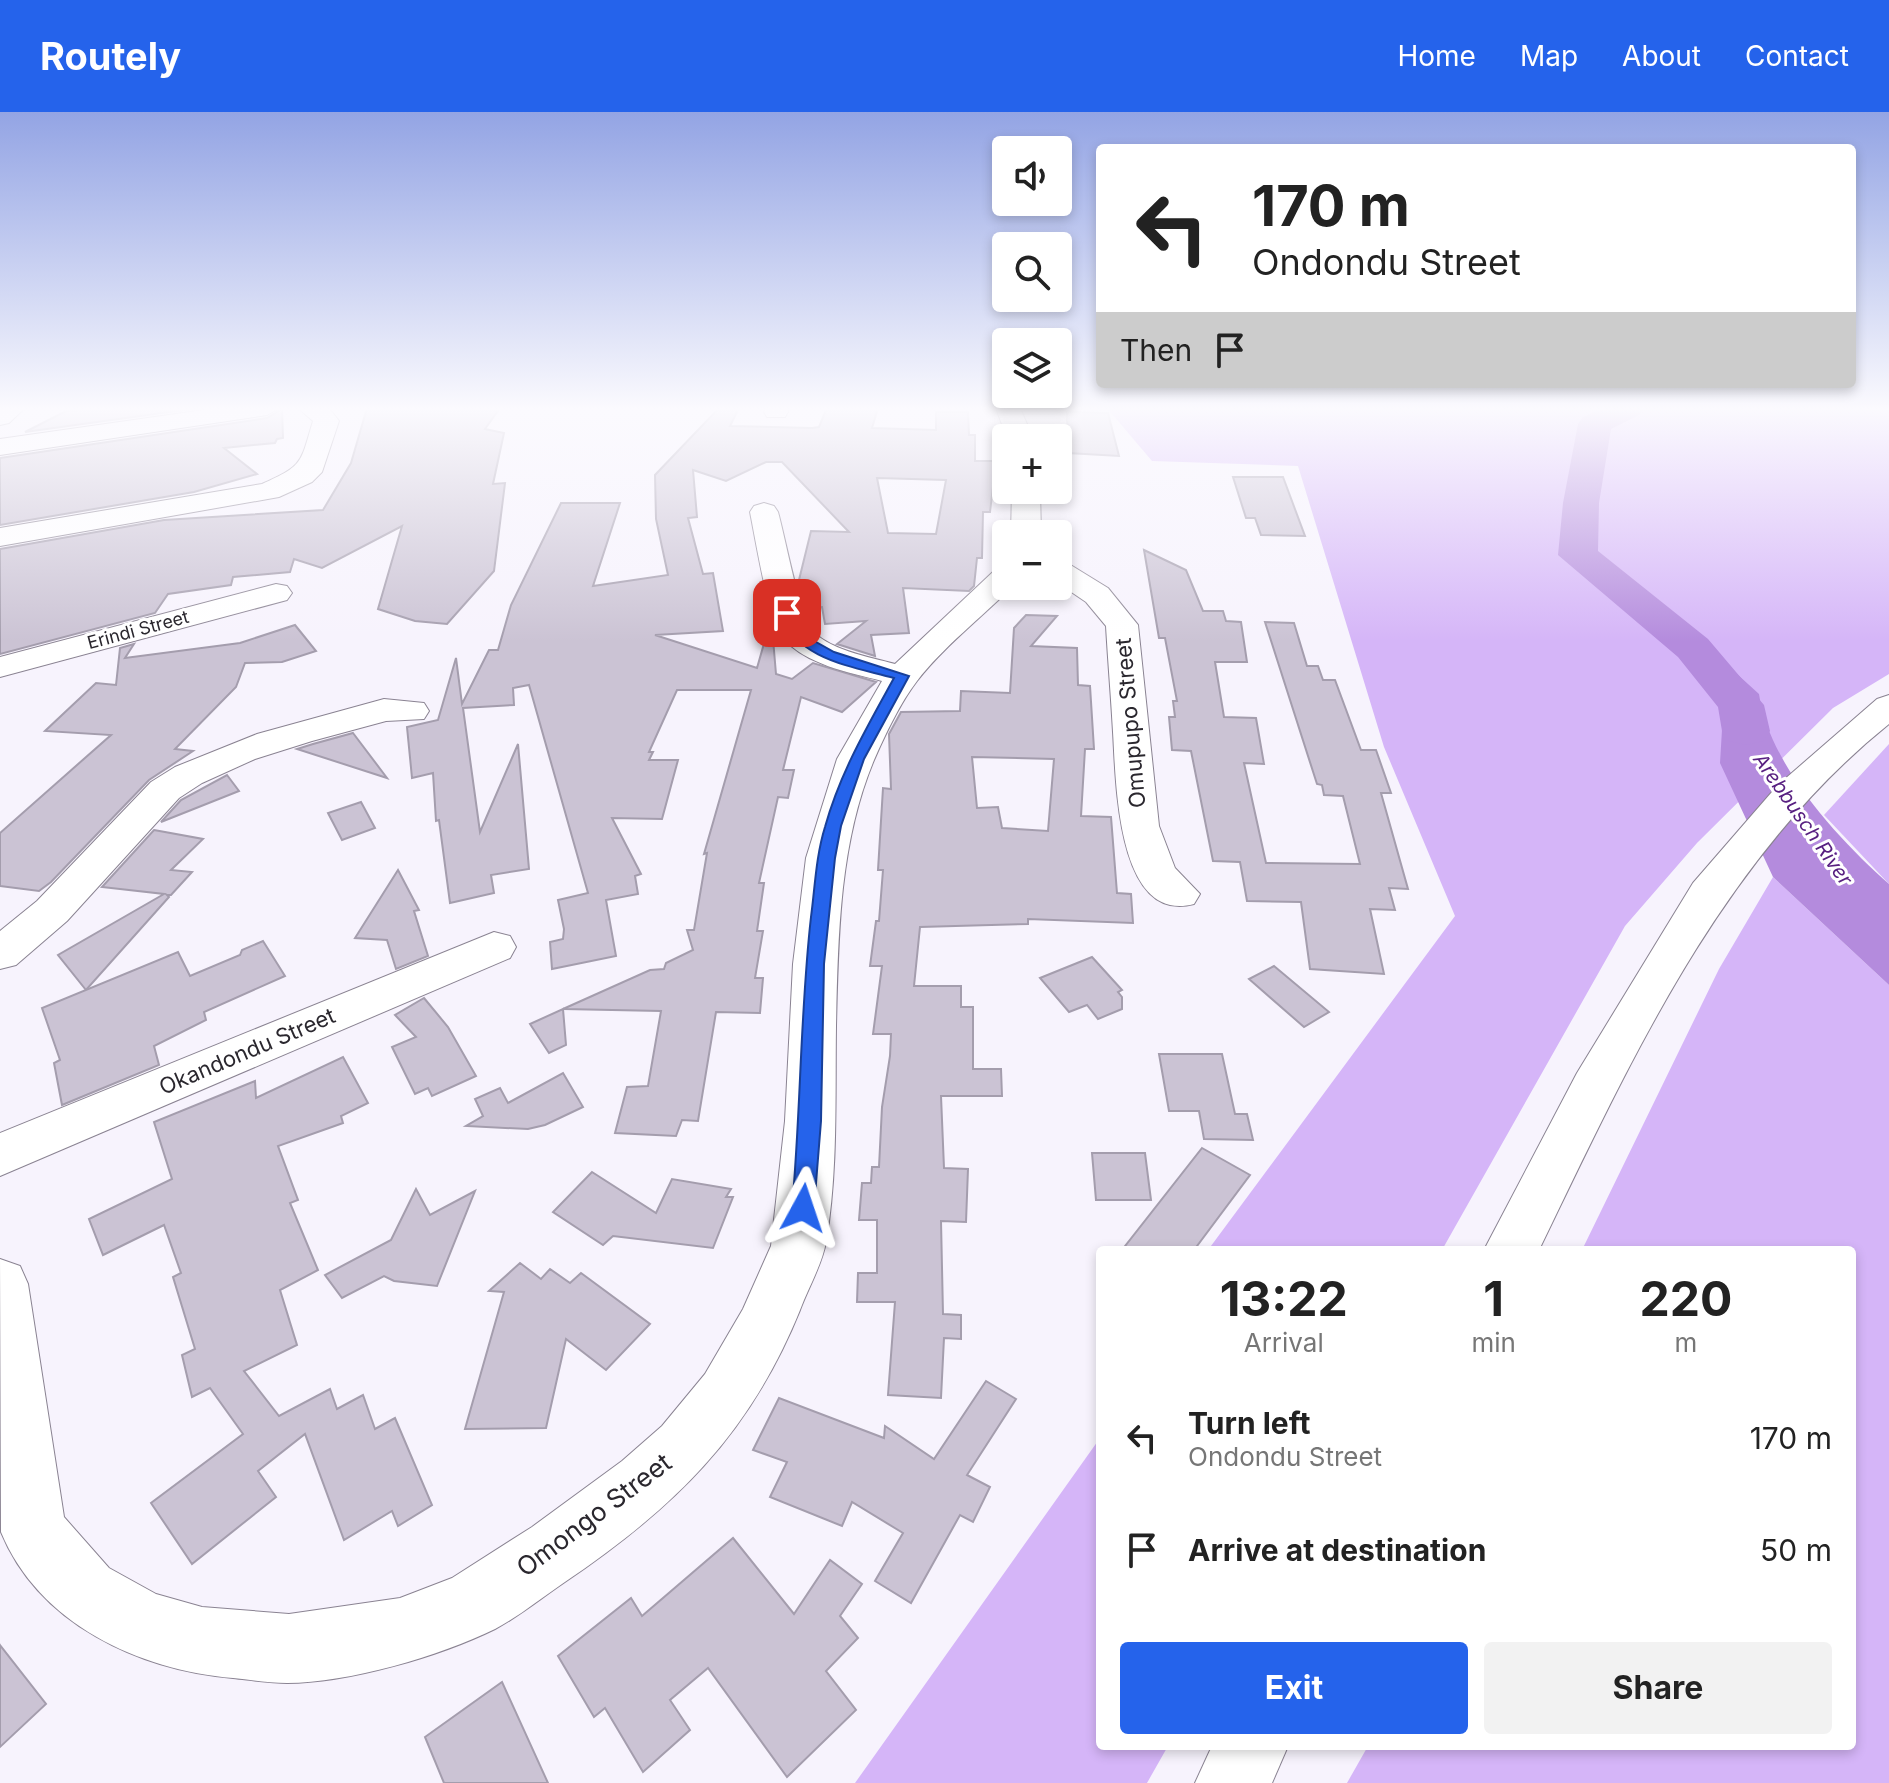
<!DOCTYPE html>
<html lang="en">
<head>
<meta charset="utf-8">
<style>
  :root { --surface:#fff; --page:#f2f2f2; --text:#222; --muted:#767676; --accent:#2563eb }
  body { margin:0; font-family:Inter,sans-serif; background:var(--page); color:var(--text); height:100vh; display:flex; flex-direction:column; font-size:30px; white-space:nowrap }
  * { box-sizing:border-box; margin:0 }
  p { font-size:26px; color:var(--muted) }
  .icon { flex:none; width:44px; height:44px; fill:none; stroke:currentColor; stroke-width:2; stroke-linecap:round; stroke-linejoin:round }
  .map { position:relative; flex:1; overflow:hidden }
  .panel { position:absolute; left:1096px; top:1134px; width:760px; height:504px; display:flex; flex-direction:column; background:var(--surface); border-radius:8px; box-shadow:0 4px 12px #0003 }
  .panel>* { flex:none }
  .banner { position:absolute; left:1096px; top:32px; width:760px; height:244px; border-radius:8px; box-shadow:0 4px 12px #0003; background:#fff; color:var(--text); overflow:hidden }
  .tools { position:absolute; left:992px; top:24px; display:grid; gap:16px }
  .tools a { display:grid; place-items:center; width:80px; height:80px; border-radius:8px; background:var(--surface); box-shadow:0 4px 12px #0003; font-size:40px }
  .pin { position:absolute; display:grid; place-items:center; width:68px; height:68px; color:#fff; margin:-34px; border-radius:16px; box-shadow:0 4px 12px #0006 }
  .me { position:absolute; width:88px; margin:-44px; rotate:5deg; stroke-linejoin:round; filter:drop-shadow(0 0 6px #0008) }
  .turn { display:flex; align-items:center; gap:28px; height:168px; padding:0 24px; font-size:36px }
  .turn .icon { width:104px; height:104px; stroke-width:2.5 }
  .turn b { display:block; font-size:56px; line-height:68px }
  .then { display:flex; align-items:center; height:76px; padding:0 24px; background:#0003; gap:16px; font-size:30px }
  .eta { display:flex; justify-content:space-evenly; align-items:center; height:136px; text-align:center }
  .eta b { font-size:48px; font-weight:700; line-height:56px }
  .button { display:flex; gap:16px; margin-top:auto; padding:16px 24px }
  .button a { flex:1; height:92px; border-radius:8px; background:var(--accent); color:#fff; font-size:32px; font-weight:700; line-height:92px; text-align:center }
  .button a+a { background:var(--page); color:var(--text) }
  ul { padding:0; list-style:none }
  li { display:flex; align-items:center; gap:24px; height:112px; padding:0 24px }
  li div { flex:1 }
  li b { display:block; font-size:30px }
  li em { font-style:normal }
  header { display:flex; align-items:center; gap:48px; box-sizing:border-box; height:112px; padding:0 40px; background:var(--accent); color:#fff }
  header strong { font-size:38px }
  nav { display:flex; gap:44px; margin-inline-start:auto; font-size:28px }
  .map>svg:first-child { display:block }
</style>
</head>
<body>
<header>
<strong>Routely</strong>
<nav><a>Home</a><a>Map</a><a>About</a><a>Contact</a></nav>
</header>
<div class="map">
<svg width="1889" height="1671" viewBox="0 0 1889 1671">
  <rect width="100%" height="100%" fill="#f7f3fd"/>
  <g fill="#d5b5f8">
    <path d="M1107 296H1889V562L1833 596 1697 731 1625 814 1442 1138H1208L1455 804 1384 635 1298 354 1152 349Z"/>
    <path d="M1889 632V772L1824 703Z"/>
    <path d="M1773 765 1889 873V1671H1347L1368 1634H1852V1138H1582L1719 857Z"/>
    <path d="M1100 1326V1634H1168L1147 1671H855Z"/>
  </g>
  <path fill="#b48bdd" d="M1726 552 1759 582C1769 652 1837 726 1889 772V873L1773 765 1720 651 1723 601 1697 555Z"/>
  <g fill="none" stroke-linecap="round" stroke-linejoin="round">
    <path fill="#b48bdd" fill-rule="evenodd" d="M1603 296H1644L1639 303 1611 317 1599 391 1598 439 1708 527 1764 593 1770 619 1763 629 1746 633 1729 629 1722 619 1718 595 1678 545 1558 443 1563 391 1578 312 1583 305Z"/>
  </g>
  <g fill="#cbc3d4" stroke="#a49dad" stroke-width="2" fill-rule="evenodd">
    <path d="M80 296H198L25 320 68 298 77 299Z"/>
    <path d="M367 296H500L485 317 504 321 493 372 505 371 494 459 447 512 415 509 378 497 402 414 322 456 294 447 290 460 233 465 231 473 168 482 155 501 0 542V437L164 408 323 398 351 351Z"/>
    <path d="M719 296H739L730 314 812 316 819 315 826 298 836 296H878L872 316 936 318V300H968L969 323H975V349H996L990 400H983L982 446H977L974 474 969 479 903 476 909 521 871 523 875 544 837 532 866 509 825 512 822 495 805 496 798 472 811 419 849 420 782 350H766L726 369 693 358 697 405 688 406 703 462 713 461 723 519 655 523 757 556 769 514 772 515 776 562 792 567 813 551 876 570 842 600 801 585 783 658H794L788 686 778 685 759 771H764L757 819H763L755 866H763L760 901 716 900 698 1009 682 1008 676 1024 615 1021 627 975 648 974 661 899 563 897 650 858 664 857 666 851 693 838 687 818H694L707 741 704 742 751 578H677L649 640H653L649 648H678L662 707 612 706 641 762 635 764 638 782 606 788 616 844 552 857 550 830 563 827 564 817 558 788 588 781 529 573 513 576 514 593 463 596 480 720 518 632 529 757 491 763 494 781 450 791 439 708 436 709 433 661 412 666 407 615 438 608 456 546 462 592 489 538H498L511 493 561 391H620L593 474 668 463 656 407 655 363ZM877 366 946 368 936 422 888 421Z"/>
    <path d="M282 297 283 326 277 327 275 331 224 336 257 362 194 380 0 413V346L267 306Z"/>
    <path d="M1067 300 1108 301 1119 344 1068 341Z"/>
    <path d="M1233 365H1283L1305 424 1261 423 1255 406H1246Z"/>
    <path d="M1144 438 1186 458 1203 499H1223L1226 509 1241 510 1247 550H1215L1224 605 1256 606 1264 652 1244 651 1266 751 1360 752 1343 684 1324 683 1322 673 1317 672 1265 510 1294 511 1307 554H1318L1323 568H1335L1361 638H1376L1391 681H1381L1408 777 1389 776 1395 798 1370 797 1384 862 1310 857 1301 790 1247 789 1240 750 1213 749 1191 639 1172 638 1169 605H1175L1173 589H1177L1165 526H1159Z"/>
    <path d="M1026 503 1057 504 1031 534 1077 536 1078 573 1090 574 1094 637H1085L1081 704 1111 705 1117 781 1131 782 1133 811 1028 807V812L920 815 914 874H961V895H973V957H1001L1002 984H941L944 1056 968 1057 966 1110 941 1109 943 1202 961 1203V1227L944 1226 941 1286 888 1283 895 1190H857L858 1161H877V1108H859L862 1071H871L872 1055H879L882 995 890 944 891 922H873L882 854H870L876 809H879L883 758H878L883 676 891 677 889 622 901 600 960 599 961 579 1010 581 1014 516ZM972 645 1054 647 1048 719 1002 716 998 695 977 696Z"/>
    <path d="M295 513 316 539 282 550 245 551 236 575 175 637 193 639 149 668 51 770 39 779 0 774V721L111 623 45 619 96 571 116 573 120 536 134 532 125 546 240 531Z"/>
    <path d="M353 621 387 666 297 637 313 632Z"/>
    <path d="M227 663 239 679 161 710 181 688Z"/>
    <path d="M361 690 375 716 342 728 328 701Z"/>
    <path d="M154 718 203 727 171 758 192 760 171 783H167L169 785 86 878 58 843 164 782 102 775Z"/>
    <path d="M398 758 419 798 414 799 428 844 396 857 387 828 355 826Z"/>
    <path d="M263 829 285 864 204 900 206 908 154 934 159 953 62 993 54 951 60 948 42 896 178 840 190 864 240 843 242 838Z"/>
    <path d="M1092 845 1122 878 1118 880 1122 885V897L1098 907 1087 893 1069 900 1040 866Z"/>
    <path d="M1274 854 1329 900 1304 915 1249 867Z"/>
    <path d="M424 886 448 915 476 964 432 984 428 976 415 982 392 935 416 925 395 903Z"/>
    <path d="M563 897 566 933 549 941 530 912Z"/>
    <path d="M1159 942H1222L1235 1002H1247L1253 1028 1204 1027 1199 999H1169Z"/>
    <path d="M343 945 368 991 341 1004 343 1011 278 1034 298 1088 290 1091 318 1158 280 1178 297 1233 244 1259 279 1304 330 1277 337 1297 363 1283 375 1317 395 1306 432 1393 398 1414 392 1399 344 1428 305 1322 258 1359 276 1385 192 1452 151 1391 243 1322 210 1276 192 1285 182 1243 195 1237 173 1165 181 1161 164 1113 103 1143 89 1107 172 1067 154 1010 255 969 256 986Z"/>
    <path d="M563 961 583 995 545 1013 528 1017 466 1014 483 1004 475 987 500 976 508 991Z"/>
    <path d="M1202 1036 1250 1063 1194 1138H1122Z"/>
    <path d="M1092 1041H1145L1151 1088H1096Z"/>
    <path d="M592 1060 656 1101 672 1067 731 1077 726 1085H733L713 1136 613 1124 603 1133 553 1100Z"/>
    <path d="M416 1077 430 1103 475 1079 437 1174 394 1169 384 1164 342 1186 325 1163 391 1128Z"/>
    <path d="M520 1151 541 1167 550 1157 570 1171 581 1161 650 1212 606 1258 566 1227 546 1316 465 1317 504 1180 489 1179Z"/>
    <path d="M986 1269 1016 1287 967 1363 990 1375 973 1410 960 1403 911 1491 875 1469 903 1421 852 1390 842 1414 770 1385 787 1350 753 1338 779 1286 884 1326 885 1314 934 1347Z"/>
    <path d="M733 1426 794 1502 830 1448 862 1472 840 1504 858 1526 826 1559 856 1598 787 1665 708 1556 670 1588 690 1618 643 1660 605 1596 594 1605 558 1544 631 1486 642 1504Z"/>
    <path d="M0 1533 46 1592 0 1635Z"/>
    <path d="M502 1570 548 1671H444L425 1625Z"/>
  </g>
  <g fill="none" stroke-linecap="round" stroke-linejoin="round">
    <g stroke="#8a8392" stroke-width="2">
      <g id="minor">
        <path d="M218 296H279L267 303 0 343V327Z"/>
        <path d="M298 296H329L339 309 322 360 312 370 279 385 0 434V416L262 372C304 353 300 352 313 309Z"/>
        <path d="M766 296H790L785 305H767L764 300Z"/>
        <path d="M996 296H1020L1033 326H1007Z"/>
        <path d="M1012 378H1040L1041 422H1011Z"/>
        <path d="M764 391 774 394 778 400C784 421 800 502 809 515 826 538 870 545 895 552L995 458 1006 455V474H1013C983 504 942 536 917 569 900 591 885 623 874 648 839 731 838 826 836 914 835 985 838 1060 826 1130 822 1153 808 1176 800 1198 749 1324 673 1397 562 1472 540 1487 518 1505 495 1517 440 1544 348 1571 287 1571 269 1571 251 1568 233 1566 139 1558 39 1512 1 1420L0 1147 20 1154 28 1172 64 1405 109 1456 156 1482 202 1495 289 1502 400 1486 452 1466 532 1415 622 1349 662 1314 705 1262 743 1197 771 1134 785 1009 793 852 806 746 837 647 882 569C848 560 806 553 782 525 769 511 755 424 750 400L754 394Z"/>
        <path d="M1058 449 1069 452 1108 476 1138 513 1159 714 1175 756 1200 782 1194 792C1116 813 1116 666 1113 620 1111 584 1108 549 1106 514L1086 490 1058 471Z"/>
        <path d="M276 472 287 474 292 481 287 488 0 565V545Z"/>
        <path d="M384 587 424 591 429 599 424 607 386 609 312 629 255 647 202 671 179 686 67 809 16 853 0 857V819L37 789 151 670 175 655 257 622Z"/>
        <path d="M494 820 510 824 516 835 510 846 0 1064V1021Z"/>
      </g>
    </g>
    <g stroke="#8a8392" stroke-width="2">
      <g id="major">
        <path d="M0 296H25L9 311 0 313Z"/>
        <path d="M1889 583V612C1721 747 1631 948 1539 1138H1484L1577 961 1693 771 1778 673 1877 587Z"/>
        <path d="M1212 1634H1288L1272 1671H1195Z"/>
      </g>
    </g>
    <use href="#minor" fill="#fff" fill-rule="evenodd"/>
    <use href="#major" fill="#fff" fill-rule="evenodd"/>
  </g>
  <linearGradient id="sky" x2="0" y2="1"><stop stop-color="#93a4e4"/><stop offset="0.56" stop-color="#fbfafe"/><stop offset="1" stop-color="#fbfafe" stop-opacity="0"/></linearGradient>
  <rect width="1889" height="530" fill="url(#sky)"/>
  <path fill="#2563eb" stroke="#184099" stroke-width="2" d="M787 497 792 498 799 516 809 526 834 540 909 564 864 647 841 714 835 746 824 852 821 1009 814 1096 811 1103H796L792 1096C801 999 800 901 811 805 815 775 816 744 825 715 840 661 867 615 894 566 851 554 797 548 780 501Z"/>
  <g text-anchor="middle" stroke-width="6" stroke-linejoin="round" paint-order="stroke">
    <g font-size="18" fill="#2a272e" stroke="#fff">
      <text transform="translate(138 518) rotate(-15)" y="6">Erindi Street</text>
    </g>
    <g font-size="20" font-style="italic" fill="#582081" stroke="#fff">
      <text transform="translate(1803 707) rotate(55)" y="7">Arebbusch River</text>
    </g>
    <g font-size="22" fill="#2a272e" stroke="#fff">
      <text transform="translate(1130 611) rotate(-95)" y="8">Omupupo Street</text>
      <text transform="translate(247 939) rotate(-23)" y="8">Okandondu Street</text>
    </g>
    <g font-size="26" fill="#2a272e" stroke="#fff">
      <text transform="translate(594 1403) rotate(-37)" y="9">Omongo Street</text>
    </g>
  </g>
</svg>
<div class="tools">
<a><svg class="icon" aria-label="sound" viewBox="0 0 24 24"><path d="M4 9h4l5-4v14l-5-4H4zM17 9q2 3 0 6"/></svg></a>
<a><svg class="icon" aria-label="search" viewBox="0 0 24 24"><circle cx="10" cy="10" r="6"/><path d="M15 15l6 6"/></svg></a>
<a><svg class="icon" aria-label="layers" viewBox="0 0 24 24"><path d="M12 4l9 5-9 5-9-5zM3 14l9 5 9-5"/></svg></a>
<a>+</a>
<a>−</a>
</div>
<div class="pin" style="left:787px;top:501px;background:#d93025"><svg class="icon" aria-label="arrive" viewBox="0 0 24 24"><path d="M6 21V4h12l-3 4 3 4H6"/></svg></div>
<svg class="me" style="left:803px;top:1096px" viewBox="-20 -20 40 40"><path d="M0-17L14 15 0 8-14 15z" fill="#2563eb" stroke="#fff" stroke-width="4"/></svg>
<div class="banner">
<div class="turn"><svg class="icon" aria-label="left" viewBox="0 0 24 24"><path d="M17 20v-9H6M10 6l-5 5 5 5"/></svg><div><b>170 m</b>Ondondu Street</div></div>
<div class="then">Then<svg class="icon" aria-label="arrive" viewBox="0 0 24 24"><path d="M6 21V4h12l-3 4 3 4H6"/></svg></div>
</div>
<section class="panel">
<div class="eta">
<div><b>13:22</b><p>Arrival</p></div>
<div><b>1</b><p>min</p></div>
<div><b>220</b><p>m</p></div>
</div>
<ul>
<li><svg class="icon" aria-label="left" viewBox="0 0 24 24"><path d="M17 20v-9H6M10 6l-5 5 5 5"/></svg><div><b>Turn left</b><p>Ondondu Street</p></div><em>170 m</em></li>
<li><svg class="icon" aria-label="arrive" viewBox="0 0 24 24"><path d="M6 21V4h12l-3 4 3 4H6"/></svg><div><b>Arrive at destination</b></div><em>50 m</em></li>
</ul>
<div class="button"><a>Exit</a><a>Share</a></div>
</section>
</div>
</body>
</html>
